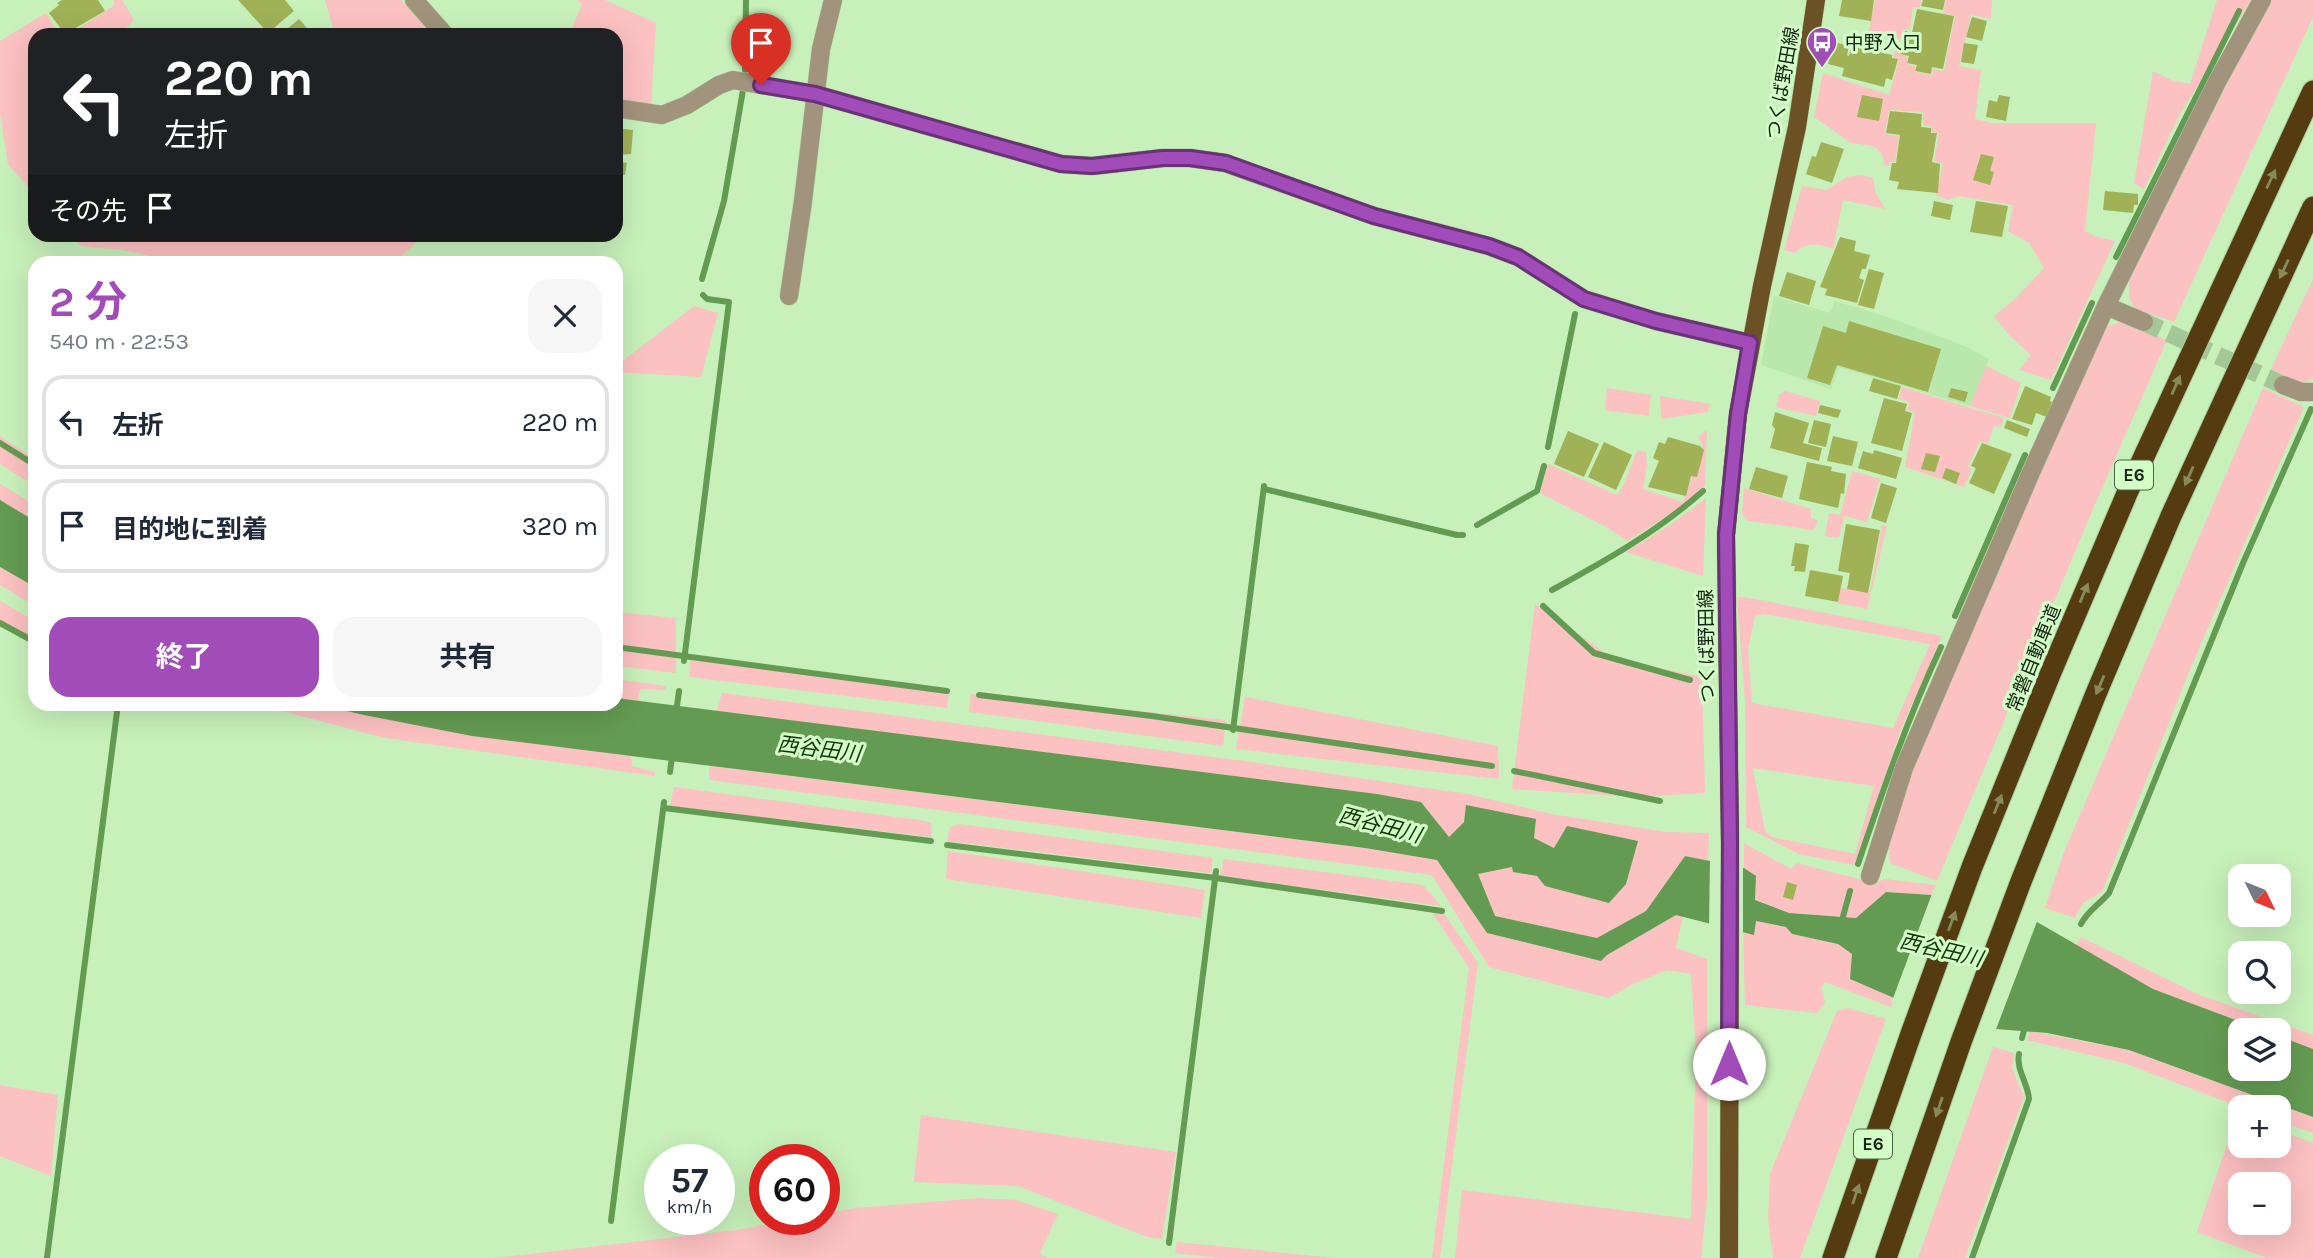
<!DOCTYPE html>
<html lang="ja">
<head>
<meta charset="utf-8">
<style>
  :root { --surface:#fff; --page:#f6f6f7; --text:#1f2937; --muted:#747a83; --line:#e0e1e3; --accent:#a14cb9 }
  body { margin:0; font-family:Karla,"Noto Sans JP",sans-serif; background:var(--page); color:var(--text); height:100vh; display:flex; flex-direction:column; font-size:26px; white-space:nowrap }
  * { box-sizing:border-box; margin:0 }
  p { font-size:23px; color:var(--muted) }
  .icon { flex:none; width:38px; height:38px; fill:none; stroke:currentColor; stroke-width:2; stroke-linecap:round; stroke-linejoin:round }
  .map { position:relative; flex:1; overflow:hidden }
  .sheet { position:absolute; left:28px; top:256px; width:595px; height:455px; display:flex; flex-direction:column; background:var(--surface); border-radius:21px; box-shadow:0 7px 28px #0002 }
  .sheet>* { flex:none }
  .hud { position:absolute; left:28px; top:28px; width:595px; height:214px; border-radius:21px; box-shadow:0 7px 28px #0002; background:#202124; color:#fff; overflow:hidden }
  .needle { width:46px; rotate:133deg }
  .fabs { position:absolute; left:2228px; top:864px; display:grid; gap:14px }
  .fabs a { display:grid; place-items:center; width:63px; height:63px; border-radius:14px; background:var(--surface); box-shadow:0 7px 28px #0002; font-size:35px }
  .speed { position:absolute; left:644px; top:1144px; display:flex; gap:14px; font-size:35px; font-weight:700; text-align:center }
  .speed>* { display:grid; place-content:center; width:91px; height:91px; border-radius:50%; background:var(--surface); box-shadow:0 7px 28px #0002; line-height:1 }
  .speed small { font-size:18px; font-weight:400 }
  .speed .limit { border:10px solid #d22; background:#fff; color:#111 }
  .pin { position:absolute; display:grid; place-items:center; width:60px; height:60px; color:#fff; margin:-72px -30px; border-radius:50% 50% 50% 0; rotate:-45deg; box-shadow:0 0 7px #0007 }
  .pin .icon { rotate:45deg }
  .me { position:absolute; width:77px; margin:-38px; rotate:0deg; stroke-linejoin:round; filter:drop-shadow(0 0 5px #0008) }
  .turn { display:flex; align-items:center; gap:24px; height:147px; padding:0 21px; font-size:32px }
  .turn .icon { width:91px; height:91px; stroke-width:2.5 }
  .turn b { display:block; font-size:49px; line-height:60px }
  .then { display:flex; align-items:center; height:66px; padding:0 21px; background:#0003; gap:14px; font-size:26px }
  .round { display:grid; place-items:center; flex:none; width:74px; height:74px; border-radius:21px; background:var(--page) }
  .head { display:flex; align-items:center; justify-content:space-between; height:119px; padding:0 21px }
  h1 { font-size:42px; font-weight:700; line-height:52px; color:var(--accent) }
  .cta { display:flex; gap:14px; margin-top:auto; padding:14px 21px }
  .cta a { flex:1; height:80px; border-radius:21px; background:var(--accent); color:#fff; font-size:28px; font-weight:700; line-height:80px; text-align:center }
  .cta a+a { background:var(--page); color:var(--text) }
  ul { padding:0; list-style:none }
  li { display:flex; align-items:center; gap:21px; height:94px; margin:0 14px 10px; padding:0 7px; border:4px solid var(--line); border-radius:21px }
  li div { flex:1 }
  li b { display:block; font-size:26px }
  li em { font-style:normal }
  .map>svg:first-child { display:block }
</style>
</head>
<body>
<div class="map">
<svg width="2313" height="1258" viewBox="0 0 2313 1258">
  <rect width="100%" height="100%" fill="#c7f0ba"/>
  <path fill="#bae8ac" d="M1774 296 1830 313 1835 301 1888 317 1965 346 1989 359 1970 406 1839 367 1831 389 1761 365Z"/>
  <g fill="#fcc1c1" fill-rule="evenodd">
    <path d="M113 0H122L134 20 119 35H69L115 5Z"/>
    <path d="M325 0H401L432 35H335Z"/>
    <path d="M577 0H605L656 23 651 105 616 99V35H569L582 4Z"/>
    <path d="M1875 0H1921L1920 7H1913L1910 29 1903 30 1900 40 1869 31Z"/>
    <path d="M1946 0H1992L1991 19 1971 15 1959 66 1981 70 1975 119 1991 123H2096L2085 231 2097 237 2115 241 2051 380 2019 370 2031 355 2008 334 1994 316 2014 300 2044 268 2029 243 2008 231 2013 205 1958 196 1948 200 1936 195 1943 164 1934 161 1939 133 1931 132V126H1923V112L1889 110 1885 134 1899 136 1895 162H1889V166L1884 164 1882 154 1874 146 1851 143 1814 117 1823 73 1889 95 1899 60 1893 57 1897 46 1900 54 1907 57V64L1915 66V72L1932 75 1933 69 1944 71 1955 16 1943 13Z"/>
    <path d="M2217 0H2251L2180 114 2144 189 2134 183 2153 71 2171 80 2190 84Z"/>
    <path d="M2269 0H2313V17L2174 322 2135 309 2129 297V278Z"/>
    <path d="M46 13 59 35H35V194L8 164 0 113V41Z"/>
    <path d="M1861 175 1873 178 1875 191 1885 209 1843 200 1833 249C1818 244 1807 241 1795 253L1784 250 1802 186 1826 190 1847 177Z"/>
    <path d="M71 235H424L395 262H177L123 250 81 246Z"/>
    <path d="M2313 279V378L2302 384 2271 369Z"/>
    <path d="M694 306 718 313 701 377 616 372V366Z"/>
    <path d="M2123 321 2167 340 2090 516 1937 881 1890 863 1888 840 1922 741 2104 328Z"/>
    <path d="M1986 366 2021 383 2010 418 1970 406Z"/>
    <path d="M1902 387 2004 418 2001 427 1994 426 1988 444 1980 441 1968 467 1972 469 1964 487 1905 467 1915 412 1907 410 1910 402 1899 399Z"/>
    <path d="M1607 388 1651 395 1649 416 1605 410Z"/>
    <path d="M2263 388 2304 407 2191 667 2102 892 2083 903 2075 918 2045 908 2064 852Z"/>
    <path d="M1785 391 1820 401 1816 416 1776 407 1779 395Z"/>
    <path d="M1660 396 1710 404 1708 412 1661 419Z"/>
    <path d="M1707 430 1705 486 1674 512 1627 541 1610 529 1540 493 1548 464 1617 495 1623 486 1637 451 1646 452 1647 465 1643 489 1683 502 1703 446 1698 437Z"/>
    <path d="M0 436 35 459V486L0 464Z"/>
    <path d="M1852 471 1880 479 1867 522 1844 516 1839 538 1825 536 1829 513 1840 515Z"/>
    <path d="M0 484 35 505V521L0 500Z"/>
    <path d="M1744 488 1811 509V518L1818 520 1814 530 1748 521 1742 514Z"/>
    <path d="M1706 498 1703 576 1626 552 1670 525Z"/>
    <path d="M1882 525 1887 526 1867 609 1838 603 1841 588 1870 593Z"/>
    <path d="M0 567 35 587V606L0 585Z"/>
    <path d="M1744 597 1942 636 1902 727 1854 865 1799 854 1746 827 1745 700 1737 598ZM1764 614 1930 644 1893 728 1752 703 1748 649 1755 616ZM1753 768 1874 786 1855 854 1772 837 1765 831Z"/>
    <path d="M0 601 35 621V643L0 623Z"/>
    <path d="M1535 604 1614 659 1702 677 1705 793 1637 797 1512 789Z"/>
    <path d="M616 612 676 618V673L616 666Z"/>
    <path d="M691 656 949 691 947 708 689 677Z"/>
    <path d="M616 679 666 686V690L640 689 638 701 616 698Z"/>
    <path d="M722 693 1244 761 1467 794 1551 814 1667 832 1709 833 1708 861 1685 856 1646 911 1597 938 1495 916 1478 874 1512 867 1513 872 1626 884 1637 841 1555 848 1466 806 1464 822 1449 838 1421 802 1377 794 717 711Z"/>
    <path d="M971 694 1226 720 1223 746 969 712Z"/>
    <path d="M1245 697 1498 746 1499 779 1236 749Z"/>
    <path d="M255 704H316L364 715 472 735 631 756 632 766 655 772V776L385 738Z"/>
    <path d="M709 766 1365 848 1437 860 1487 933 1601 961 1607 955 1676 915 1683 916 1676 948 1707 959V1198L1701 1258H1455L1462 1190 1691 1219 1696 1052 1691 974 1667 970 1633 984 1608 998 1489 967 1432 875 709 780Z"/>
    <path d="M674 787 926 821 932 824 931 837 670 806Z"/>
    <path d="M960 824 1213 858 1211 873 947 841 950 827Z"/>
    <path d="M1744 843 1791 869 1797 863 1874 883 1885 879 1936 885 1932 895 1886 892 1857 918 1789 913 1755 900V876L1744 868Z"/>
    <path d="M948 851 1205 890 1201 918 946 879Z"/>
    <path d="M1224 859 1423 885 1441 906 1220 876Z"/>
    <path d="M1431 911 1445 915 1478 963 1440 1258H1432L1469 968Z"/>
    <path d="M1756 921 1786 927 1792 934 1838 944 1853 954 1850 979 1894 998 1891 1007 1825 982 1821 988 1825 1003 1817 1013 1745 1005 1743 932Z"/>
    <path d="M2081 937 2197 994 2313 1035V1049L2279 1036 2278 1031H2265L2153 989 2076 945Z"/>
    <path d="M1848 1008 1886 1019 1800 1258H1773L1768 1218 1770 1174 1837 1011Z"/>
    <path d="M2030 1031 2129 1050 2313 1117V1133L2279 1121 2278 1108H2242L2124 1063 2027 1040Z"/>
    <path d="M1993 1047 2014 1053 2012 1068 2024 1097 1965 1258H1918Z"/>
    <path d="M0 1085 58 1095 51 1176 0 1156Z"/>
    <path d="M921 1115 1176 1152 1162 1239 1147 1237 1018 1186 914 1182Z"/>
    <path d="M2237 1115 2240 1116V1146H2278L2279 1130 2313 1143V1258H2267L2197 1232ZM2240 1185H2278V1223H2240Z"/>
    <path d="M979 1198 1016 1200 1058 1214 1040 1253 1047 1258H494L736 1230 791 1220H824V1214L856 1208Z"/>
    <path d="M1177 1242 1335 1258H1219L1175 1253Z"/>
  </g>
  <g fill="#649b52">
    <path d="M0 500 35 521V587L0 567Z"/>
    <path d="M616 698 1377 794 1421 802 1449 837 1464 822 1466 805 1536 819 1534 838 1554 848 1567 826 1638 841 1626 884 1609 903 1545 886 1537 876 1513 872 1512 867 1478 874 1495 916 1597 938 1646 911 1685 856 1744 868 1756 876 1755 900 1789 913 1856 918 1886 892 1932 895 2037 922 2153 989 2265 1031H2240V1069H2278L2279 1036 2313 1049V1117L2129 1050 2047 1033 1996 1029 1894 998 1850 979 1852 954 1838 944 1792 934 1786 927 1756 921 1754 935 1676 915 1607 955 1601 961 1487 933 1437 860 1365 848 472 736 364 715 316 704H616Z"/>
  </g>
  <g fill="#c7f0ba">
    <path d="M1710 858 1743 865V935L1709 926Z"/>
    <path d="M1933 891 2038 919 1995 1032 1892 1001Z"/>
  </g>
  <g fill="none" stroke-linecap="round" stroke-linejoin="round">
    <g stroke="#649b52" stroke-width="6">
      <path d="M745 70 746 0"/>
      <path d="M2116 257 2239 11"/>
      <path d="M702 279 724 201 743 90"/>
      <path d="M2053 388 2092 303"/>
      <path d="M0 443 35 465"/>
      <path d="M1548 447 1575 314"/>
      <path d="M1264 489 1457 535H1463"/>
      <path d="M1477 525 1537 491 1544 466"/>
      <path d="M1552 590C1605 561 1657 532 1703 491"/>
      <path d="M1543 606 1594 653 1690 680"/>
      <path d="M1955 616 2025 455"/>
      <path d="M0 623 35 642"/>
      <path d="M616 647 947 691"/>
      <path d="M684 661 729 302 707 299 703 295"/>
      <path d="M979 695 1152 716 1492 766"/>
      <path d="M676 713 679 691"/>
      <path d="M1233 730 1264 486"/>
      <path d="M1514 771 1660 801"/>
      <path d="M670 772 672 757"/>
      <path d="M664 808 931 841"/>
      <path d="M947 845 1216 878 1442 911"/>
      <path d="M1858 864C1883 790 1908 717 1941 647"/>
      <path d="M1841 924 1850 891"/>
      <path d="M2081 924C2088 910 2099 905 2109 893L2243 563 2311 409"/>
      <path d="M2022 1038 2026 1023"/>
      <path d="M611 1221 664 802"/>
      <path d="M1169 1243 1216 871"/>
      <path d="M47 1258 118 704"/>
      <path d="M1972 1258 2029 1099C2028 1083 2016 1070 2019 1054"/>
    </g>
  </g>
  <g fill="#a0b156">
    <path d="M62 0H98L105 11 65 34 49 13 59 5 57 3Z"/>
    <path d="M238 0H285L294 11 268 33Z"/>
    <path d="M1842 0H1874L1871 21 1839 16Z"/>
    <path d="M1923 0H1945L1943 10 1921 6Z"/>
    <path d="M1917 9 1954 16 1943 69 1932 67 1931 74 1915 71 1917 65 1907 63 1909 56 1900 54 1905 31 1912 33Z"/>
    <path d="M1972 17 1987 21 1982 41 1966 37Z"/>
    <path d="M299 19 313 35H280Z"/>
    <path d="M1834 42 1849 46 1847 55 1849 56 1852 45 1892 55V58L1898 59 1892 80 1886 78 1884 87 1842 76 1844 68 1828 64Z"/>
    <path d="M1964 43 1978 45 1974 64 1961 62Z"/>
    <path d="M1862 95 1883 99 1879 121 1857 117Z"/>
    <path d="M1999 95 2010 97 2006 121 1986 117 1989 100 1997 102Z"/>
    <path d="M1890 111 1922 114 1921 127 1931 128V133H1937L1932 162 1940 164 1938 193 1897 189 1899 182 1889 180 1892 163H1896L1900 135 1886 133Z"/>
    <path d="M616 128 633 130 631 154 616 155Z"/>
    <path d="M1821 142 1844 149 1832 183 1806 174 1812 156 1816 157Z"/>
    <path d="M1981 154 1994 157 1990 171 1994 172 1990 185 1973 180Z"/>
    <path d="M616 161 627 163 625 175H623L619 205H616Z"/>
    <path d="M2105 191 2138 194V205H2134L2133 213 2103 210Z"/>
    <path d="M1934 201 1953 205 1950 220 1931 216Z"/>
    <path d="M1976 201 2008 206 2002 237 1970 232Z"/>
    <path d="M1840 237 1856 241 1854 251 1870 255 1866 269H1862L1859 278 1864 280 1857 303 1825 295 1827 289 1820 287Z"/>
    <path d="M1869 269 1884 273 1874 309 1858 305Z"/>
    <path d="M1787 272 1816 281 1809 305 1779 296Z"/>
    <path d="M1849 321 1941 349 1928 392 1837 365 1830 385 1807 378 1823 326 1846 333Z"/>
    <path d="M1873 378 1901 386 1897 399 1869 391Z"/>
    <path d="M2025 386 2051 397 2050 401 2052 402 2047 417 2036 413 2032 425 2012 419Z"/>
    <path d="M1951 388 1968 392 1965 402 1948 397Z"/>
    <path d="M1884 398 1907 404 1905 411 1912 413 1902 451 1871 443Z"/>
    <path d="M1820 405 1841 410 1838 418 1818 413Z"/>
    <path d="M1775 412 1809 423 1803 443 1822 448 1819 461 1770 448 1775 429 1772 425Z"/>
    <path d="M1814 420 1831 424 1826 447 1808 443Z"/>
    <path d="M2007 420 2030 429 2027 437 2004 428Z"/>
    <path d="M1568 431 1599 444 1584 477 1554 464Z"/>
    <path d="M1833 436 1858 442 1852 466 1827 461Z"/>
    <path d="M1668 437 1700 446 1704 450 1697 477 1691 476 1686 496 1648 487 1659 461 1653 458 1659 442 1665 444Z"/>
    <path d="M1604 442 1632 455 1616 490 1588 477Z"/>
    <path d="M1982 443 2012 454 1994 494 1969 483 1976 468 1971 466Z"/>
    <path d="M1874 450 1902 458 1896 479 1858 468 1863 451 1873 454Z"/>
    <path d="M1926 453 1940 456 1935 472 1921 469Z"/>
    <path d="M1807 462 1832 467 1831 471 1846 474 1844 494 1841 493 1838 508 1799 499Z"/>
    <path d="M1756 467 1788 476 1782 498 1749 489Z"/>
    <path d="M1946 468 1960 473 1956 484 1942 478Z"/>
    <path d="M1881 483 1897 488 1886 523 1871 518Z"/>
    <path d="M1846 524 1880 530 1868 593 1847 589 1850 573 1838 571Z"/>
    <path d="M1795 543 1809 545 1805 572 1794 571 1795 566H1791Z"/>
    <path d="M1810 570 1843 576 1838 602 1805 596Z"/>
    <path d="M1787 882 1797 885 1793 900 1783 897Z"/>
  </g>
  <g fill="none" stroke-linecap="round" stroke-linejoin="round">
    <path stroke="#a3c798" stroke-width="18" stroke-dasharray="18 9" stroke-linecap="butt" d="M2144 322 2283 385"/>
    <g stroke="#a7cb9b" stroke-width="19">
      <g id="street">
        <path d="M414 0 445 35"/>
        <path d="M616 108 662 115 687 105 719 85 733 80 815 94 1061 164 1092 166 1163 158H1190L1225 163 1374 216 1489 246 1518 257 1584 299 1656 321 1750 343"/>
        <path d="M789 296 803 201 821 49 833 0"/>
        <path d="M2106 306 2144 322"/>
        <path d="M2283 385 2301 392H2313"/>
        <path d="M1870 876 1904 768 2032 470 2106 306 2217 82 2262 0"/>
      </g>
    </g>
    <g stroke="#a7cb9b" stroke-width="19">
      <path id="primary" d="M1729 1258 1730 843 1726 535 1738 414 1762 286 1797 127 1816 0"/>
    </g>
    <g stroke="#a7cb9b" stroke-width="23">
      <g id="highway">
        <path d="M1833 1258 1912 1031 1972 867 2051 672 2128 491 2313 91"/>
        <path d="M1886 1258 1961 1042 2020 884 2095 696 2171 516 2313 207"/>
      </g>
    </g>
    <use href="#street" stroke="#a2937c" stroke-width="18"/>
    <use href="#primary" stroke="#6c5124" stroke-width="18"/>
    <use href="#highway" stroke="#543c10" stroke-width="21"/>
  </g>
  <defs><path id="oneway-solid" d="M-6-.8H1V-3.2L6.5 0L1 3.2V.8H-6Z" transform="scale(1.75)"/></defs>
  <g fill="#878a59">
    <use href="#oneway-solid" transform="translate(2271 179) rotate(-65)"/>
    <use href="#oneway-solid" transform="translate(2284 269) rotate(115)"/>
    <use href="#oneway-solid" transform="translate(2176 385) rotate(-66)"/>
    <use href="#oneway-solid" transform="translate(2189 476) rotate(114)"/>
    <use href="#oneway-solid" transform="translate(2084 593) rotate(-67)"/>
    <use href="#oneway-solid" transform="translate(2100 685) rotate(113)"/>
    <use href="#oneway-solid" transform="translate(1998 804) rotate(-68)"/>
    <use href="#oneway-solid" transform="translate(1952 921) rotate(-70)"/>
    <use href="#oneway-solid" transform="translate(1939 1107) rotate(109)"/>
    <use href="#oneway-solid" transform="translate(1856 1194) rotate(-71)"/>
  </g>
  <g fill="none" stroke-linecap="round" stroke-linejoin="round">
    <g stroke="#693178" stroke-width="18">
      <path id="route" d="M761 85 815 94 1061 164 1092 166 1163 158H1190L1226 163 1374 216 1489 246 1518 257 1584 299 1656 321 1750 343 1738 414 1726 535 1730 843 1729 1064"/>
    </g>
    <use href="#route" stroke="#a14cb9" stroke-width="12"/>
  </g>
  <defs>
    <g id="bus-pin" transform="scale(1.575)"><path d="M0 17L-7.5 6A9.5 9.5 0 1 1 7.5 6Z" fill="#a14cb9" stroke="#d4fec7"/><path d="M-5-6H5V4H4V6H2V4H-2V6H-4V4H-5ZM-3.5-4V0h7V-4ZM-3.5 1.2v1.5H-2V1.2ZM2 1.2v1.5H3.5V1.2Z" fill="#fff"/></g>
  </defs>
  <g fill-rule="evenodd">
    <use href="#bus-pin" x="1822" y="42"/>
  </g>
  <g text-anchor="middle" stroke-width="6" stroke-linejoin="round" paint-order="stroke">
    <g fill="#d4fec7" stroke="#4d6446" stroke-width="2">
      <rect x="2115" y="460.5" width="38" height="29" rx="5"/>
      <rect x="1854" y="1129.5" width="38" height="29" rx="5"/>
    </g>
    <g font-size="18" font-weight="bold" fill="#13220e">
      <text x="2134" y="481">E6</text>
      <text x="1873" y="1150">E6</text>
    </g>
    <g font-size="19" fill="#13220e" stroke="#d4fec7" text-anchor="start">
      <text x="1845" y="49">中野入口</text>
    </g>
    <g font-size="19" fill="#13220e" stroke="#d4fec7">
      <text transform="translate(1782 83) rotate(-80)" y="7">つくば野田線</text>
      <text transform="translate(1706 646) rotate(-91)" y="7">つくば野田線</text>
      <text transform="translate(2033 658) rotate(-68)" y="7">常磐自動車道</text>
    </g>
    <g font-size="21" font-style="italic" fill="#103601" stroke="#d4fec7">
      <text transform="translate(819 749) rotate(7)" y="7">西谷田川</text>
      <text transform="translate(1380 825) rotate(15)" y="7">西谷田川</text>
      <text transform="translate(1941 950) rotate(13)" y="7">西谷田川</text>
    </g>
  </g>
</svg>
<div class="fabs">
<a><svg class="needle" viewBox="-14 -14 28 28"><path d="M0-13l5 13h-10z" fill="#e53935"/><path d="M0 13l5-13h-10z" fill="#747a83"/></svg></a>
<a><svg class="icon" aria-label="search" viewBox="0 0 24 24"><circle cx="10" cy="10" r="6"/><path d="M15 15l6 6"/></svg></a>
<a><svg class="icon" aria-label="layers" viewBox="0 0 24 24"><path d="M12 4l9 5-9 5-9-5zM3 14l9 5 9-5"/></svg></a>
<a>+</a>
<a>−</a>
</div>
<div class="speed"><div>57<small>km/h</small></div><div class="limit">60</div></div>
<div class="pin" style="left:761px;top:85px;background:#d93025"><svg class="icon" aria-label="arrive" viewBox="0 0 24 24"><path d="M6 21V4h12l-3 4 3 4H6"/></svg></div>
<svg class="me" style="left:1729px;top:1064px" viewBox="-20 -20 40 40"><circle r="19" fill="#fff"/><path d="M0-13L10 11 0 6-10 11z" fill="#a14cb9"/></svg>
<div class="hud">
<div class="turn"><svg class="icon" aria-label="left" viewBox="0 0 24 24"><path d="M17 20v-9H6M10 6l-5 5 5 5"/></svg><div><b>220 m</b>左折</div></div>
<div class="then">その先<svg class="icon" aria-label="arrive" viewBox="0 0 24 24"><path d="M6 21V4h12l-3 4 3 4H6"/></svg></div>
</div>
<section class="sheet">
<div class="head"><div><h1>2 分</h1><p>540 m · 22:53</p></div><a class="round"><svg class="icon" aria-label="close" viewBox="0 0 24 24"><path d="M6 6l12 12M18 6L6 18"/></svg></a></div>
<ul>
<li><svg class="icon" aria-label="left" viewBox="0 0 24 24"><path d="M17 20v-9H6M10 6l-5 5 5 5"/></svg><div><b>左折</b></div><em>220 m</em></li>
<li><svg class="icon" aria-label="arrive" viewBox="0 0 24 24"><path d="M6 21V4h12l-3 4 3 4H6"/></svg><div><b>目的地に到着</b></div><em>320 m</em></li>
</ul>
<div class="cta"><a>終了</a><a>共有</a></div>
</section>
</div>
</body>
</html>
